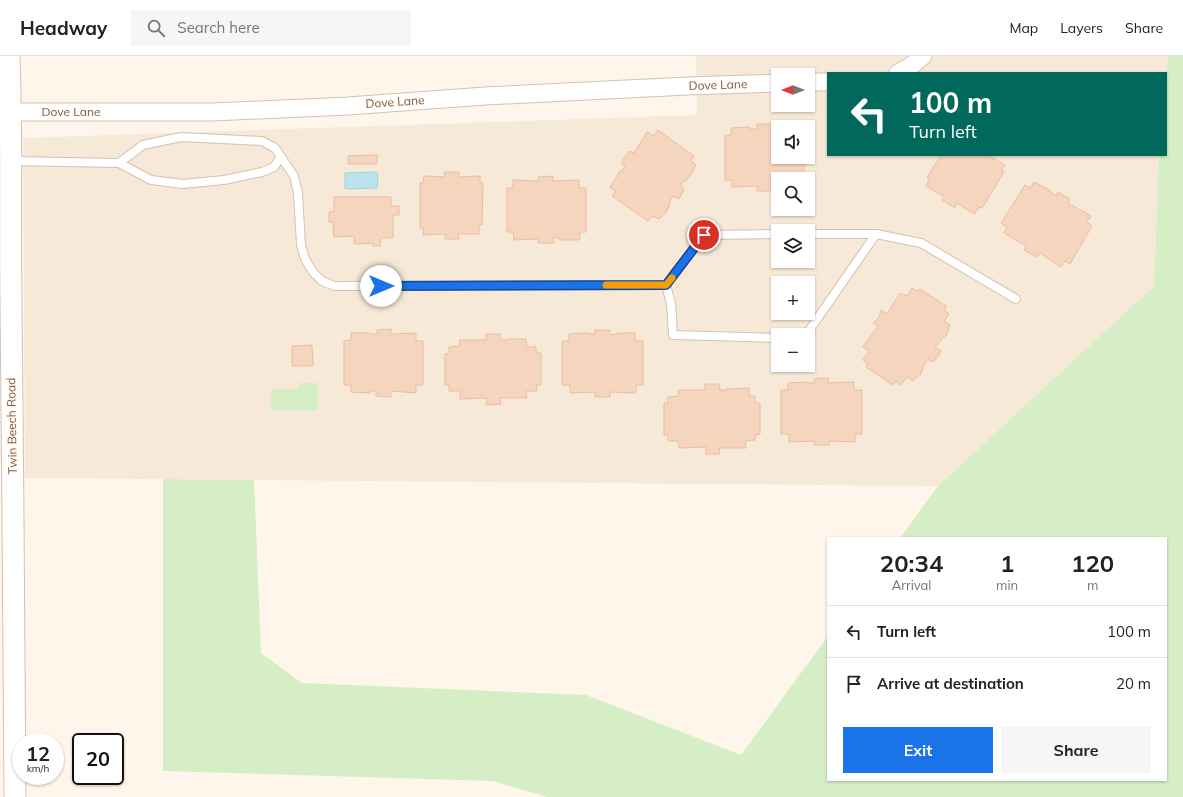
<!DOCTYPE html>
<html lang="en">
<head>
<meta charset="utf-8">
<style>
  :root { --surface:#fff; --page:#f6f6f6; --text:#222; --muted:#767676; --line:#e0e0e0; --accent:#1a73e8 }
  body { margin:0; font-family:Mulish,sans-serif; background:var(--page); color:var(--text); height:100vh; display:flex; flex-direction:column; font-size:15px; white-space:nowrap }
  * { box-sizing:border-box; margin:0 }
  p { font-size:13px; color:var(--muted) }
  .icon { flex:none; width:22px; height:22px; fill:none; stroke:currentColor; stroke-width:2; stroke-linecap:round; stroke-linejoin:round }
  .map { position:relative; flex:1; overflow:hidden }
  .sheet { position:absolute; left:827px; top:481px; width:340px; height:244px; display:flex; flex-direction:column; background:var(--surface); border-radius:0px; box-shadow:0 1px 3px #0004 }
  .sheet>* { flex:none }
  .guide { position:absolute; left:827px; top:16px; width:340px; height:84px; border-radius:0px; box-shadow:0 1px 3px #0004; background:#00695c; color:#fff; overflow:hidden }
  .needle { width:26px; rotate:270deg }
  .tools { position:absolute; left:771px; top:12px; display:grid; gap:8px }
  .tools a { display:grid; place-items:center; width:44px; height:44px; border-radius:0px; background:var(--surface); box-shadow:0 1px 3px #0004; font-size:20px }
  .speed { position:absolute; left:12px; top:677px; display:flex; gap:8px; font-size:20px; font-weight:700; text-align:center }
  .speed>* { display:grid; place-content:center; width:52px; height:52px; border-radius:50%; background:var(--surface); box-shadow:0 1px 3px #0004; line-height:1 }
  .speed small { font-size:10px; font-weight:400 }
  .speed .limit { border:2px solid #111; border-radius:6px; background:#fff; color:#111 }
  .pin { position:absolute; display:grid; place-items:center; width:34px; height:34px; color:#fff; margin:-17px; border:2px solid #fff; border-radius:50%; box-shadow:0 1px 4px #0007 }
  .me { position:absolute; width:44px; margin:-22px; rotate:90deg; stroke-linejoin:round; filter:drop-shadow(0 0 3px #0008) }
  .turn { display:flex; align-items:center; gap:14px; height:84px; padding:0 16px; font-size:18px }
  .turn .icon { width:52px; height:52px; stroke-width:2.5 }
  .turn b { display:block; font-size:28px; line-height:34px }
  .eta { display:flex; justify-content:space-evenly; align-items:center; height:68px; text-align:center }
  .eta b { font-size:24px; font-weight:700; line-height:28px }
  .action { display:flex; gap:8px; margin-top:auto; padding:8px 16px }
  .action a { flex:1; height:46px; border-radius:0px; background:var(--accent); color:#fff; font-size:16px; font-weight:700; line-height:46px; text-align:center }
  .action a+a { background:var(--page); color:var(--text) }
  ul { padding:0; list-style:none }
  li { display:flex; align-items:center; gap:12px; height:52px; padding:0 16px; border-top:1px solid var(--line) }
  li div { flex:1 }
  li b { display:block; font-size:15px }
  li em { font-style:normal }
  header { display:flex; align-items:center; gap:24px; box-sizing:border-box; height:56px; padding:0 20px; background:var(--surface); border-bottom:1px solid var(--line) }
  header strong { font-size:19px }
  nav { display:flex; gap:22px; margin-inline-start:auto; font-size:14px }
  .search { width:280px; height:36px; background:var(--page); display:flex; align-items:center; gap:10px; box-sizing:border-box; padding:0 14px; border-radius:0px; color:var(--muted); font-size:15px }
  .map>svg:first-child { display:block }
</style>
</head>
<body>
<header>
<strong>Headway</strong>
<div class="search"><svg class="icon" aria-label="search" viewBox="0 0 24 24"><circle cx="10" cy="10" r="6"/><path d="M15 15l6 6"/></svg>Search here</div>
<nav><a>Map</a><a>Layers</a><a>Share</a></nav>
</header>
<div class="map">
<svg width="1183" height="741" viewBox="0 0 1183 741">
  <rect width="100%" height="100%" fill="#fef6ea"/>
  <path fill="#f7e9d7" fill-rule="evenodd" d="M696 0H1169L1166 17H828V99H1159L1154 230 938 430 25 422 23 82 697 59ZM778 19H808V49H778ZM778 71H808V101H778ZM778 123H808V153H778ZM778 175H808V205H778ZM778 227H808V257H778ZM778 279H808V309H778Z"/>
  <g fill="#d6eec6">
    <path d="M1169 0H1183V741H547L493 725 163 715V423L254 424 261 597 302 627 586 639 741 699 828 580V724H1166V482H900L938 430 1154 230 1159 99H1166V17Z"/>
    <path d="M299 327H318V355L270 354 271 333H299Z"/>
  </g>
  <path fill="#bbe3eb" stroke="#a1d3dd" d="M376 116 378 118 377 132 346 133 345 132V117Z"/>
  <g fill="#f6d5bf" stroke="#ebbc9d">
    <path d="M757 68H772V73H778V101H804V123H778V130H772V135H757V130L732 131V124H725V80L731 79V72L750 71V73H757Z"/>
    <path d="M658 74 694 100 691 105 696 109 692 117 686 125 684 124 681 130 684 133 679 143 673 140 669 147 670 148 666 157 659 163 652 160 648 165 612 140 616 135 610 132 620 115 621 116 625 110 621 107 629 95 634 97 647 76 654 80Z"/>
    <path d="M377 99V108H348V100Z"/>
    <path d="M941 99H987L1005 109 1001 114 1004 116 982 152 979 151 974 158 957 147 955 152 942 144 945 141 926 130 929 124 927 122Z"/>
    <path d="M445 116H459V121L480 120V126L483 127 482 169H479V178H458L459 183H445V178L423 179V172H420V127H423L424 120 444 121Z"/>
    <path d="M553 120V125L579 124V132H586V176H580L579 184H560V182H553L554 187H538V183L514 184 513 176H507V132H513V124L539 125 538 121Z"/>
    <path d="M1034 126 1051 135 1050 136 1056 140 1058 136 1070 143 1068 147 1091 160 1087 166 1092 170 1070 208 1065 205 1061 211 1040 197 1037 201 1024 194 1026 190 1004 177 1007 171 1001 167 1025 129 1030 132Z"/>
    <path d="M334 141H391V150H399V159H393V182H381L380 190H373V187L354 188V180L334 181 333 166H329V156H334Z"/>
    <path d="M912 232 917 235 920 233 946 250 945 254 949 258 944 265 950 269 947 278 935 291 941 295 938 301 933 306 928 303 924 309 921 318 913 325 907 321 901 329 896 325 893 329 866 311 868 308 863 304 869 295 863 291 878 270 873 267 879 261 881 254 887 258 900 237 907 240Z"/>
    <path d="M391 273V278L416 277V285H423V329H416V337L391 335V341L376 340V335H370V337L351 336V329H344V285L351 284V277H370V278H377V274Z"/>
    <path d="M595 274H610V279L617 278V277H635V285H643V329H636V337L610 336V341H595V336L570 337V329H562V285H569V278L588 277V278H595Z"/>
    <path d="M486 278H500L501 284H507V283H526L527 291H536V297H541V329H536L537 335H526L527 342H500L501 348 486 349 487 342 460 343V335H449V329H445V298L449 297V291L459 290 460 284H486Z"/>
    <path d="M312 289 313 310H292V290Z"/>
    <path d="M828 322V327L854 326V334H862V378H855V386L829 385V389H814V385L789 386V378H781V334H788V327L807 326V327H814V323Z"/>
    <path d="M705 328H719L720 334H726V333L749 332V340H755V347H760V378L755 379V384L745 385 746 392H719L720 398H706V391L679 392 678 385H668V379H664V347H668V341L678 340 679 334H705Z"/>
  </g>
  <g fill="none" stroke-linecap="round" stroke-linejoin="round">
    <g stroke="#d5c0b0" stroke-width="10">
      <g id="service">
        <path d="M11 105 119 107 151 124 183 128 224 124 262 116 274 111 281 101"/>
        <path d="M119 107 143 89 181 81 262 85 275 92 294 120 298 137 301 189 305 203 313 216 322 225 334 230 666 229"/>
        <path d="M876 178 921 187 1016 243"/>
        <path d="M666 229 671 248 673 279 778 282"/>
        <path d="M666 229 704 179 778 178"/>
        <path d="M806 279 876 178H808"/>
      </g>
    </g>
    <g stroke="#d5c0b0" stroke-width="19">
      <g id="minor">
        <path d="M898 17 911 10 923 0"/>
        <path d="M808 26H828"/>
        <path d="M11 56H212L348 50 485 40 688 30 778 27"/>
      </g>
    </g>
    <g stroke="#d5c0b0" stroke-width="23">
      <path id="tertiary" d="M9 0C12 82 10 164 11 246 12 411 15 576 15 741"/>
    </g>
    <use href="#service" stroke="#fff" stroke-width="8"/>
    <use href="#minor" stroke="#fff" stroke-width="17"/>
    <use href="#tertiary" stroke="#fff" stroke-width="21"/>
  </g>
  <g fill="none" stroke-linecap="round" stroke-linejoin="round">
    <g stroke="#114b97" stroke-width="10">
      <path id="route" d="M381 230 666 229 704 179"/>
    </g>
    <use href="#route" stroke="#1a73e8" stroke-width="7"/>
    <path stroke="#f59e0b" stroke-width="7" d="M606 229H666L672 222"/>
  </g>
  <g text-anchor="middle" stroke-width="3" stroke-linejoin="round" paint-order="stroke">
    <g font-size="12" fill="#7d5c49" stroke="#fffaf2">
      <text transform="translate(718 29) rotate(-2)" y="4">Dove Lane</text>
      <text transform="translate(395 46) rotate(-4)" y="4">Dove Lane</text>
      <text x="71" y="60">Dove Lane</text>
      <text transform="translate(12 370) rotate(-91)" y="4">Twin Beech Road</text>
    </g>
  </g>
</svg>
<div class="tools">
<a><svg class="needle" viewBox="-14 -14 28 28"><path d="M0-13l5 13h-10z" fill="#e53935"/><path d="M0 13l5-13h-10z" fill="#767676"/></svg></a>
<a><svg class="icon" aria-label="sound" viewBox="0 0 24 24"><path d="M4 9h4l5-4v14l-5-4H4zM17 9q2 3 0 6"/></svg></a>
<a><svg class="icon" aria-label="search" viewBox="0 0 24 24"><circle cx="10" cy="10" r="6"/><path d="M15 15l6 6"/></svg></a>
<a><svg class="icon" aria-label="layers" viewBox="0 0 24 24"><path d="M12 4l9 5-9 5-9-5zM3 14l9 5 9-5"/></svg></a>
<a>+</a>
<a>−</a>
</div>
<div class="speed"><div>12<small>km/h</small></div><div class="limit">20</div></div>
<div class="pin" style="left:704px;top:179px;background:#d93025"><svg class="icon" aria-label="arrive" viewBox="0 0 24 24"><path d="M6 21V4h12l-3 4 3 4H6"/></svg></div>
<svg class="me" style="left:381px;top:230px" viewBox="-20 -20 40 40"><circle r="19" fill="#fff"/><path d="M0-13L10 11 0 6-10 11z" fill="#1a73e8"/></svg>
<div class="guide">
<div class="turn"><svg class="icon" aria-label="left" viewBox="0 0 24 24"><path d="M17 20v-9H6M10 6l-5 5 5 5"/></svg><div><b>100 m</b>Turn left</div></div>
</div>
<section class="sheet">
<div class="eta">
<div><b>20:34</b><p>Arrival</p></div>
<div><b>1</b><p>min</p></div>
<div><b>120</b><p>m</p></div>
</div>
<ul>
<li><svg class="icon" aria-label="left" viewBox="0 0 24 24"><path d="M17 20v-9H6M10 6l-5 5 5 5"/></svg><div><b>Turn left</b></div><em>100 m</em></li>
<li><svg class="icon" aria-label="arrive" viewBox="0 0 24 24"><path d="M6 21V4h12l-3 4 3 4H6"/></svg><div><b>Arrive at destination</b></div><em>20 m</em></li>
</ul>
<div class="action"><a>Exit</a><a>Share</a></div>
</section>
</div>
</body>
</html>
